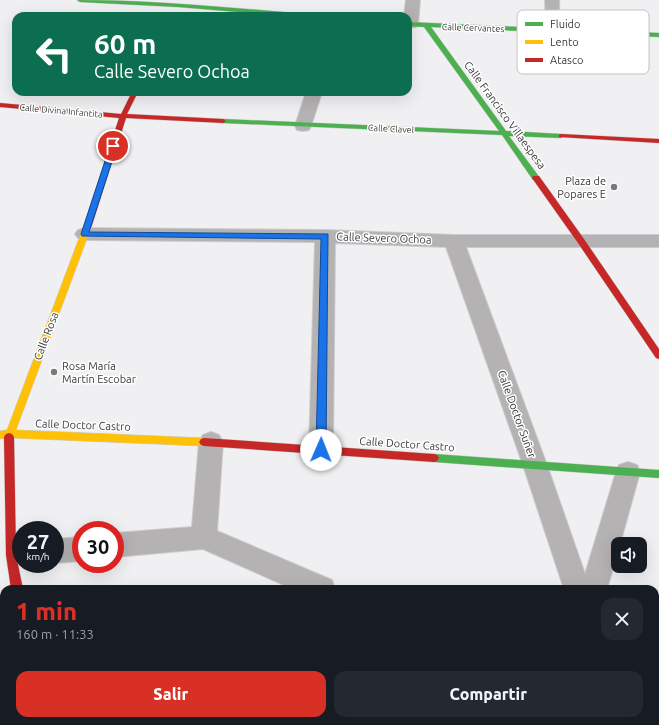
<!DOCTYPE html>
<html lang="es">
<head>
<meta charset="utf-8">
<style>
  :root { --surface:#171b24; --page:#242831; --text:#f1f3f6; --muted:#9ea1a6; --accent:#d93025 }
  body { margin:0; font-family:Ubuntu,sans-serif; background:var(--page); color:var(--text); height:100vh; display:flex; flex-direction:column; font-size:15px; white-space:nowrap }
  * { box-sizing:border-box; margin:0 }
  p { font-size:13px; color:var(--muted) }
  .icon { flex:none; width:22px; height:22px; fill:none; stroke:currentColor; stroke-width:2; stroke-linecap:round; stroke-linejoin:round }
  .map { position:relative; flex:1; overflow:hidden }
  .drawer { position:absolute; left:0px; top:585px; width:659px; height:140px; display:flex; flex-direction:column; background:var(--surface); border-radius:12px 12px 0 0; box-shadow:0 4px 16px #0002 }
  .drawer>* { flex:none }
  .banner { position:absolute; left:12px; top:12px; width:400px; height:84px; border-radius:12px; box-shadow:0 4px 16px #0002; background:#0b6e4f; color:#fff; overflow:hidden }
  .tools { position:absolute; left:611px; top:537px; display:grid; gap:8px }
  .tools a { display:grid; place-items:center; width:36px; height:36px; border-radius:8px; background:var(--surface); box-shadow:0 4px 16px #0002; font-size:20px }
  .speed { position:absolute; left:12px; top:521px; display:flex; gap:8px; font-size:20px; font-weight:700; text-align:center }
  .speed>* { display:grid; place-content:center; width:52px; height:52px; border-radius:50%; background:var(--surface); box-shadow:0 4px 16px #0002; line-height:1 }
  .speed small { font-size:10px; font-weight:400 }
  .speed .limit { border:6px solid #d22; background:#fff; color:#111 }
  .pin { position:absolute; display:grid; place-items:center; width:34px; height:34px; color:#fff; margin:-17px; border:2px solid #fff; border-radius:50%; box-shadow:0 1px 4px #0007 }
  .me { position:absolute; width:44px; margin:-22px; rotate:1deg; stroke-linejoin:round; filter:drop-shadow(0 0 3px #0008) }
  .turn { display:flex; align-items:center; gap:14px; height:84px; padding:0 16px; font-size:18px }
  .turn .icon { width:52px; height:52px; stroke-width:2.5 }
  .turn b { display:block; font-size:28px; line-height:34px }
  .round { display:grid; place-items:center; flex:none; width:42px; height:42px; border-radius:12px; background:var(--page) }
  .summary { display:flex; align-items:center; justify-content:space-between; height:68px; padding:0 16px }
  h1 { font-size:24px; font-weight:800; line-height:30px; color:var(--accent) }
  .cta { display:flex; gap:8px; margin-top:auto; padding:8px 16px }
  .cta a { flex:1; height:46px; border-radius:12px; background:var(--accent); color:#fff; font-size:16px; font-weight:800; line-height:46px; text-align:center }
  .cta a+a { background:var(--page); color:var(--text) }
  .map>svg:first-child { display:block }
</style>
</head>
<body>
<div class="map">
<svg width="659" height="725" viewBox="0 0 659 725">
  <rect width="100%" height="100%" fill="#f0eff1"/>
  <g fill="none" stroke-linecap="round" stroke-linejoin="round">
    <g stroke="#cccbcd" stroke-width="2">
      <g id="street">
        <path d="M406 0H420L418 24 416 27 408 28V16H404Z"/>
        <path d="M545 0H559L560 31 558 34 553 35 548 34 546 31Z"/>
        <path d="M306 92H322L311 126 309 130 303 131 297 130 295 126Z"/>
        <path d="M85 228 325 230 454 235H659V247H466L547 465 585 574 616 472 619 465 628 462 637 465 640 472 620 544H618V551L607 589H564L523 465 446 247 335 243 333 450 329 457 321 460 313 457 309 450 315 242 85 240 78 238 75 234 78 230Z"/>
        <path d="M211 432 219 435 223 442 217 531 332 580 335 589H293L203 549 115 557V533L192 527 199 442 203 435Z"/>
        <path d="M81 537V561L55 563V539Z"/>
        <path d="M540 721H570L569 725H539Z"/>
      </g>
    </g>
    <g stroke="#cccbcd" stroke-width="1">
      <g id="fast">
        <path d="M77 0C154 0 231 8 308 14L311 16H287L178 7 80 2Z"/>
        <path d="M408 22 659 33V37L431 27 506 131 561 134 564 136 561 138 509 136 540 178 536 180H533L502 135 223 123 220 121 223 119 499 131 424 27 408 26Z"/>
        <path d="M434 454 659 470V478L434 462 431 461 429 458 431 455Z"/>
        <rect x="34" y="721" width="12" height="4"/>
      </g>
    </g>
    <g stroke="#cccbcd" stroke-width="1">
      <path id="slow" d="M88 222 92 225 16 430 204 438 207 439 209 442 207 445 204 446 13 438 9 441 5 438 0 439V431L7 430 84 225Z"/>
    </g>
    <g stroke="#cccbcd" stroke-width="1">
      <g id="jam">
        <path d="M132 92H138L127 114 223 119 226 121 223 123 126 118 92 225 91 227H85L84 225 119 118 0 107V103L121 114Z"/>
        <path d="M561 134 659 139V143L559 137V135Z"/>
        <path d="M533 176H539L584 239 659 349V359L656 358 578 243 532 178Z"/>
        <path d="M9 433 12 434 14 437 16 555 23 589H11L6 555 4 437 6 434Z"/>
        <path d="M204 438 434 454 437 455 439 458 437 461 434 462 204 446 201 445 199 442 201 439Z"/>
      </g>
    </g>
    <use href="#street" fill="#b5b2b4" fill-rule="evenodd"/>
    <use href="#fast" fill="#4caf50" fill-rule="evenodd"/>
    <use href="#slow" fill="#ffc107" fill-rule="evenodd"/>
    <use href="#jam" fill="#c62828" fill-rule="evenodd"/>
  </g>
  <path fill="#1a73e8" stroke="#114b97" d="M113 143 117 146 89 232 328 234 326 450 325 453H318L316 450 321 239 82 236 81 234 110 146Z"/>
  <g fill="#7a797b" stroke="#fff" stroke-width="1.5">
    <circle cx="614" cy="187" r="4"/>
    <circle cx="54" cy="372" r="4"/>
  </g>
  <g text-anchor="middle" stroke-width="3" stroke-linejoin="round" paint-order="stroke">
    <g font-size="9" fill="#3b3a3b" stroke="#fff">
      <text transform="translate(473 28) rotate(2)" y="3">Calle Cervantes</text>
      <text transform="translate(61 111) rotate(5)" y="3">Calle Divina Infantita</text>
      <text transform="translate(391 129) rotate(3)" y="3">Calle Clavel</text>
    </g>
    <g font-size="11" fill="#3b3a3b" stroke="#fff">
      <text transform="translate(505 115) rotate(54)" y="4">Calle Francisco Villaespesa</text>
      <text transform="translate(384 238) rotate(2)" y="4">Calle Severo Ochoa</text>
      <text transform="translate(46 336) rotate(-69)" y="4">Calle Rosa</text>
      <text transform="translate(517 414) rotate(70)" y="4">Calle Doctor Suñer</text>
      <text transform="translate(83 425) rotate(2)" y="4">Calle Doctor Castro</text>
      <text transform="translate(407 444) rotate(4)" y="4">Calle Doctor Castro</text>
    </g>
    <g font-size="11" fill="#3b3a3b" stroke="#fff" text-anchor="end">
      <text x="606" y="185">Plaza de<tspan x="606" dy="13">Popares E</tspan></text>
      <text x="62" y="370" text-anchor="start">Rosa María<tspan x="62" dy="13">Martín Escobar</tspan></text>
    </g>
  </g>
  <rect x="517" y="10" width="132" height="64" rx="6" fill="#fff" stroke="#c4c4c4" stroke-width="1"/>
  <rect x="525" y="22" width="18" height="4" fill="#4caf50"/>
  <rect x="525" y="40" width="18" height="4" fill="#ffc107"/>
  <rect x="525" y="58" width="18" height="4" fill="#c62828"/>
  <g font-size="11" fill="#3b3a3b">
    <text x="550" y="28">Fluido</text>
    <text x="550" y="46">Lento</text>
    <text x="550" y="64">Atasco</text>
  </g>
</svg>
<div class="tools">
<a><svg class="icon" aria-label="sound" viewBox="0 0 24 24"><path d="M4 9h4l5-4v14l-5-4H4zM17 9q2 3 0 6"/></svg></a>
</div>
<div class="speed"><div>27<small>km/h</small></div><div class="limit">30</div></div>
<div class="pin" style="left:113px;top:146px;background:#d93025"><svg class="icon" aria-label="arrive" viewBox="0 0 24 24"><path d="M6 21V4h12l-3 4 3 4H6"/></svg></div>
<svg class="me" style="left:321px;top:450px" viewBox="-20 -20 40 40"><circle r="19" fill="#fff"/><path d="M0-13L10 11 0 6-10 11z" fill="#1a73e8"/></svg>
<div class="banner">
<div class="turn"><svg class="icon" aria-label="left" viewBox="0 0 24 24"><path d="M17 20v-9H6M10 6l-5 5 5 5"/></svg><div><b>60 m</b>Calle Severo Ochoa</div></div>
</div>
<section class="drawer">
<div class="summary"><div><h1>1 min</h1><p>160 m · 11:33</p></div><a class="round"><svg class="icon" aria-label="close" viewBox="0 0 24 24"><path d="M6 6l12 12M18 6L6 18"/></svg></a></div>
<div class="cta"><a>Salir</a><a>Compartir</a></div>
</section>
</div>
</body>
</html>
